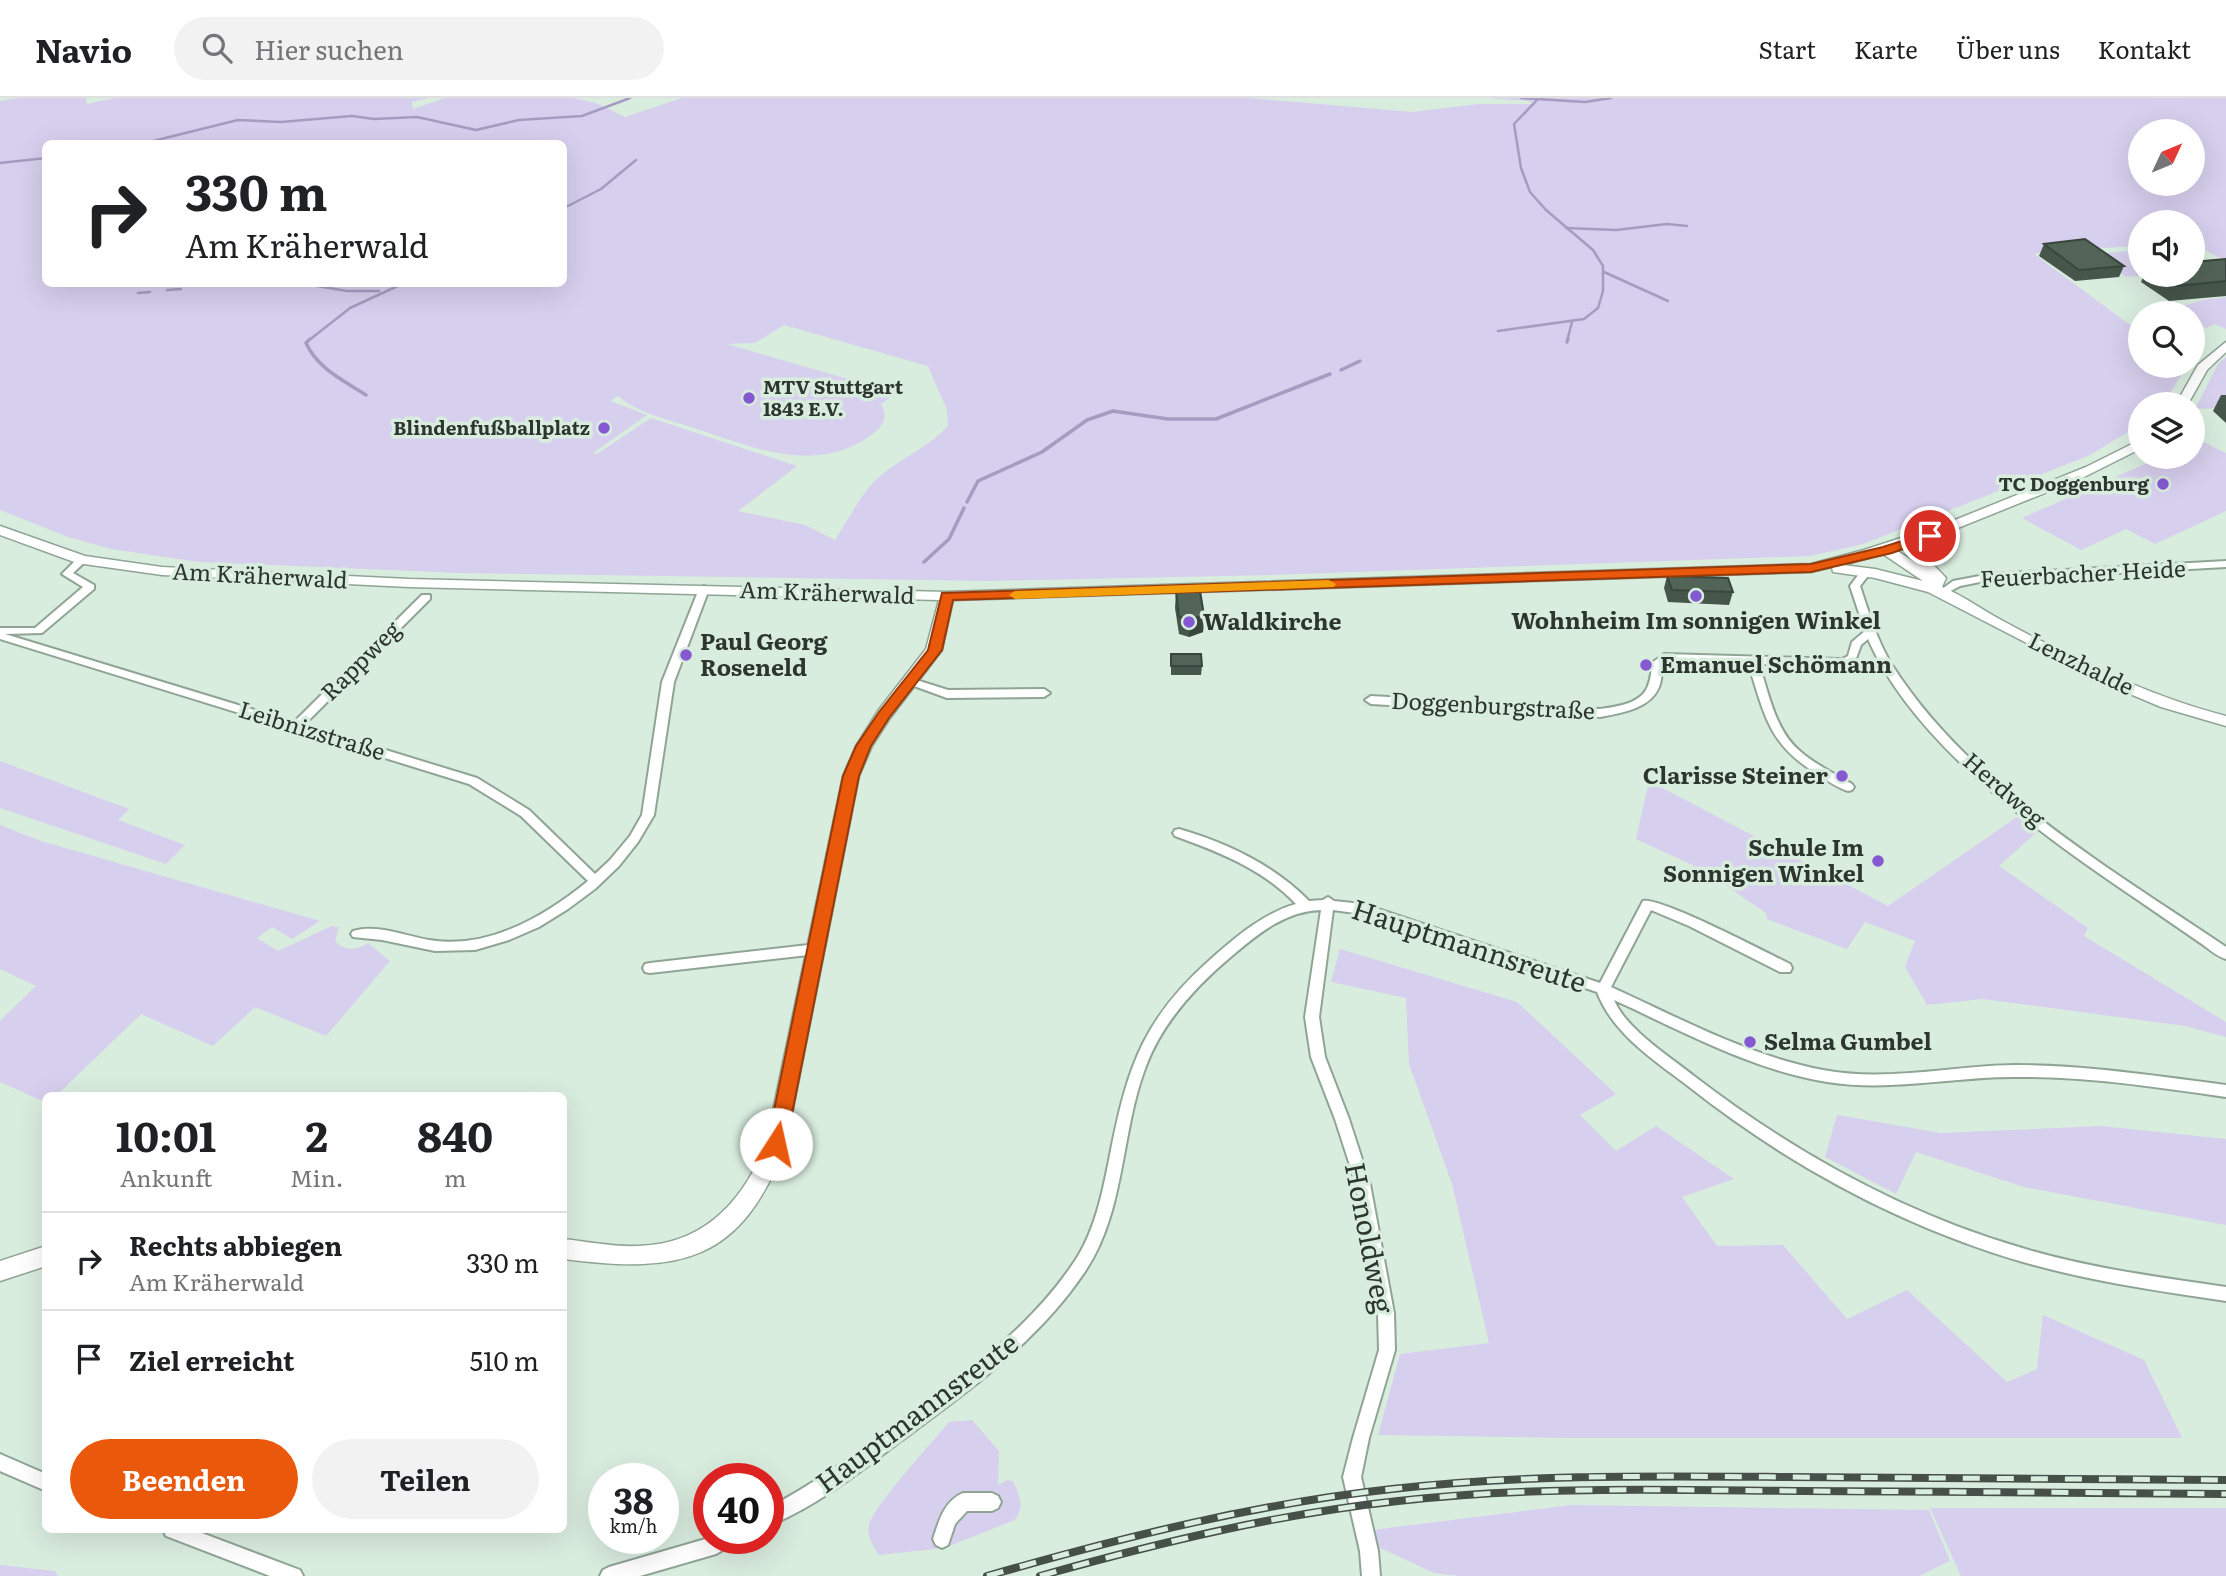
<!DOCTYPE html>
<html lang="de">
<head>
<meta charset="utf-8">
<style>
  :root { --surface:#fff; --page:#f2f2f2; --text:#202124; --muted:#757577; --line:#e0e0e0; --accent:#ea580c }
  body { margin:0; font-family:Literata,serif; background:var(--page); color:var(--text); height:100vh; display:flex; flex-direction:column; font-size:26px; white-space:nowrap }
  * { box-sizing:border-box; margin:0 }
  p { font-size:23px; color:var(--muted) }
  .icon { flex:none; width:38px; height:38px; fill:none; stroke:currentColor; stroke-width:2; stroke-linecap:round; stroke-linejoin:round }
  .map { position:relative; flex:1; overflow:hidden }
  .sheet { position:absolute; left:42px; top:994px; width:525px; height:441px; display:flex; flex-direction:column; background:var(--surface); border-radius:10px; box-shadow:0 7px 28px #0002 }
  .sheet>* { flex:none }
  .guide { position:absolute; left:42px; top:42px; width:525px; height:147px; border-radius:10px; box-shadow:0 7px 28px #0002; background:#fff; color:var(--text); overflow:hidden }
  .needle { width:46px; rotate:46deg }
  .buttons { position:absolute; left:2128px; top:21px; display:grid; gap:14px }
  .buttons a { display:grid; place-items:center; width:77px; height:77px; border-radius:50%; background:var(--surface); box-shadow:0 7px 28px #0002; font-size:35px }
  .speed { position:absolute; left:588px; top:1365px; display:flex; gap:14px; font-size:35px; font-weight:700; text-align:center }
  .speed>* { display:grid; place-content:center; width:91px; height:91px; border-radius:50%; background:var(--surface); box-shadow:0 7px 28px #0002; line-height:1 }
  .speed small { font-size:18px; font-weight:400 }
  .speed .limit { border:10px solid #d22; background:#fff; color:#111 }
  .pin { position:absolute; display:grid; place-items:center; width:60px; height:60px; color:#fff; margin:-30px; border:4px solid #fff; border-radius:50%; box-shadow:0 2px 7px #0007 }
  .me { position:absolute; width:77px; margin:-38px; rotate:10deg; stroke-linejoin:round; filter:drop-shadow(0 0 5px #0008) }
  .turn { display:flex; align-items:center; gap:24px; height:147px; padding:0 28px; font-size:32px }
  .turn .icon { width:91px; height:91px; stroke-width:2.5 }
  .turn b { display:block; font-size:49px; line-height:60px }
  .eta { display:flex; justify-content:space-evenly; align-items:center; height:119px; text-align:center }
  .eta b { font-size:42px; font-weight:700; line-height:49px }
  .button { display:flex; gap:14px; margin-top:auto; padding:14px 28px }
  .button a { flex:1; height:80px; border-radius:42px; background:var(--accent); color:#fff; font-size:28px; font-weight:700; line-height:80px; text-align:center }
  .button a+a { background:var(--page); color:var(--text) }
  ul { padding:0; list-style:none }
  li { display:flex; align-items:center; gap:21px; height:98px; padding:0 28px; border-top:2px solid var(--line) }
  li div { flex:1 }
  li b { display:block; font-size:26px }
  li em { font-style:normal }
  header { display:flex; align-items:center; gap:42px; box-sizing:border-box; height:98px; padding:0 35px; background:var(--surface); border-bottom:2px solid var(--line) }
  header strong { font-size:33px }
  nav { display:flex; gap:38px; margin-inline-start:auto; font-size:24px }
  .search { width:490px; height:63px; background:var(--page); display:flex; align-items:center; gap:18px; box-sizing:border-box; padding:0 24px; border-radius:38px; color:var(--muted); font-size:26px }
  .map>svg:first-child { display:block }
</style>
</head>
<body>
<header>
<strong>Navio</strong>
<div class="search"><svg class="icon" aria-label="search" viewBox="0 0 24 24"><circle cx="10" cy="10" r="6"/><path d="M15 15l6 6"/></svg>Hier suchen</div>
<nav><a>Start</a><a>Karte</a><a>Über uns</a><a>Kontakt</a></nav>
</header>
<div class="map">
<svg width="2226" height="1478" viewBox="0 0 2226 1478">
  <rect width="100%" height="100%" fill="#d9eddf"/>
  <g fill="#d6cfed" fill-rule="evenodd">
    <path d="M18 0H86L87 6 114 0H429L412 4 413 11 445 0H574L596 5 625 19 682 0H1249L1412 14 1479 6H1534L1528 3 1487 0H2226V163L2193 146V124H2140V148L2046 153 2034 156 2126 224 2140 231V268H2187L2163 306H2140V327L2088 358 1863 446 1810 458 1270 477 987 483 460 475 199 464 111 451 68 439 0 412V3ZM2140 33H2193V86H2140ZM46 46H564V186H46ZM784 227 928 268 947 312 948 328C926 352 893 363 871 387 857 403 847 424 835 442L805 427 738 413 797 368 651 320 597 356 593 355 647 317 610 303 618 298C638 315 666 321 691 329 750 348 818 380 875 334 884 327 888 317 881 306L896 295 727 246 755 245Z"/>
    <path d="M2140 152V177H2151L2126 179 2094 156Z"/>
    <path d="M2226 199V231L2215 226 2206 230 2193 221V215H2185L2178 210 2202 202Z"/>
    <path d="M2226 259V310L2195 311 2218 266Z"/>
    <path d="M2199 342 2226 355V413L2155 446 2126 431 2081 452 2022 420 2161 359H2193V345Z"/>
    <path d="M0 663 129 711 118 722 185 747 166 766 0 710Z"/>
    <path d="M1649 683 1888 808 2017 719 2038 733 1999 768 2088 830 2084 838 2226 924V939L2185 928 1983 901 1927 907 1905 869 1915 843 1865 824 1847 851 1767 821 1766 815 1703 772 1636 741Z"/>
    <path d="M0 727 41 743 320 823 292 841 272 829 257 840 278 853 332 828 339 829 335 843C344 853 357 853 368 845L390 863 326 938 255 909 213 948 141 916 57 997 46 998 45 1004 0 984V923L36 888 0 871Z"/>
    <path d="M1340 851 1517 904 1616 996 1580 1017 1616 1053 1656 1028 1734 1081 1682 1099 1717 1148 1783 1147 1847 1221 1907 1192 2007 1284 2037 1271 2043 1217 2144 1262 2182 1340H1569L1378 1337 1400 1256 1489 1245 1452 1086 1409 966 1406 900 1331 884Z"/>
    <path d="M1837 1017 1941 1035 2101 1028 2226 1041V1127L2024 1089 1916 1054 1896 1096 1825 1059Z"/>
    <path d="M972 1322 999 1353 998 1387 1007 1382 1013 1383C1020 1398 1025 1408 1015 1422L944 1450 879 1457C873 1448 866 1438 869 1427 874 1407 933 1344 949 1324Z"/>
    <path d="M1571 1407 1929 1412 1950 1463 1919 1478H1459L1434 1475 1380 1450 1372 1432Z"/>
    <path d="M1930 1410H2226V1478H1961Z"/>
    <path d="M0 1467 55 1473 58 1478H0Z"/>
  </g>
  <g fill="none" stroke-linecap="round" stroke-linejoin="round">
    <g stroke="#a69cc2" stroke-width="2.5">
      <path d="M1521 0 1585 4 1611 0"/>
      <path d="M141 46 238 22 281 24 352 18 374 21 417 19 476 32 519 22 582 18 630 0"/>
      <path d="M0 65 46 60"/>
      <path d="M564 110 601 91 636 62"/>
      <path d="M1566 130 1616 132 1667 126 1687 128"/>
      <path d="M1604 174 1668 203"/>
      <path d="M305 186 347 193H379"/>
      <path d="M167 192 181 191"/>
      <path d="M138 195 150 194"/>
      <path d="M1498 233 1584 221 1598 210 1603 193V168L1593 152 1546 112 1530 94 1521 70 1514 26 1538 1"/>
      <path d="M308 243 350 210 402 186"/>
      <path d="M1567 243 1572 224"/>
    </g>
    <g stroke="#a69cc2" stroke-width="3.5">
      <path d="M310 241 306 245C318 271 343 282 366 297"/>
      <path d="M1567 244 1568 241"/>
      <path d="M1341 272 1360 263"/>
      <path d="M967 404 978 383 1042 354 1087 322 1113 313 1168 321H1216L1330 276"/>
      <path d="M924 464 949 441 964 410"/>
    </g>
    <g stroke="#90a496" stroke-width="4">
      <g id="street">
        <path d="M82 459 87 462 73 475 94 487V491L42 535 5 536 294 624 422 497H430V501L304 627 477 680 529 712 595 776 610 762 630 738 642 717 662 584 699 491 704 488 709 491 674 584 654 717 638 744 619 768 595 791 568 811 539 829 509 842 475 852 435 853 382 842 353 839 351 836 353 833C378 826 405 838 429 842 487 852 544 819 588 783L521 718 469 686 0 541V530H35L83 489 62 476 78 460Z"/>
        <path d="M2226 463V469L1990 482 1960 488 1943 497 1938 494 1953 483 1990 476Z"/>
        <path d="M1866 471 1871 474 1860 488C1869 515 1877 543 1892 567 1970 689 2108 769 2226 849V861C2216 858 2208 850 2199 844 2183 833 2167 822 2151 811 2053 745 1916 651 1868 541L1861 547 1855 563 1841 568 1759 566C1769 596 1775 633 1801 654 1816 667 1835 676 1852 686L1854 689 1852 692 1848 693C1838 690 1828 683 1819 677 1768 647 1765 617 1748 565L1667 562C1660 570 1663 580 1659 589 1650 611 1621 615 1600 619L1371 606 1365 602 1371 598 1600 611C1615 609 1638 606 1646 592 1651 584 1651 573 1653 564L1664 556 1842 561 1848 558 1852 544 1865 533 1850 488 1862 472Z"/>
        <path d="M910 580 948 592 1044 591 1050 595 1044 599 947 600 906 585 904 583Z"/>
        <path d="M1179 731C1227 745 1274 767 1309 803L1323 802 1328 799 1334 803 1363 806 1600 885 1643 803C1661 799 1767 855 1790 866L1792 870 1790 874H1780L1689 828 1651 812 1611 889C1679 920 1749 958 1823 972 1886 984 1951 968 2014 967 2085 967 2156 978 2226 987V999C2156 989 2085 978 2014 979 1951 979 1889 994 1827 984 1752 972 1682 933 1614 902 1626 931 1669 958 1694 978 1793 1054 1902 1115 2022 1150 2088 1170 2158 1179 2226 1189V1203C2158 1193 2089 1183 2023 1164 1901 1128 1788 1067 1688 988 1654 962 1613 936 1597 894L1362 816 1333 812 1319 919 1325 959 1349 1021 1370 1086 1394 1215 1395 1252 1369 1340 1361 1379 1378 1453 1380 1478H1362L1360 1453 1343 1379 1353 1340 1379 1252 1378 1215 1356 1086 1335 1021 1311 959 1305 919 1321 812C1286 813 1259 835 1233 857 1197 887 1163 923 1146 968 1120 1035 1126 1114 1084 1175 1037 1244 969 1293 902 1342 860 1374 817 1408 768 1428V1410C814 1386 855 1356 897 1326 963 1278 1034 1228 1078 1158 1097 1127 1104 1087 1111 1052 1128 966 1145 919 1212 860 1237 838 1264 815 1296 806 1263 771 1219 754 1175 738L1173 735 1175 732Z"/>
        <path d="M817 846 822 848 824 851 822 854 817 856 650 875 645 874 643 870 645 866 650 865Z"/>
        <path d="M0 1356 46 1376V1393L0 1373Z"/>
        <path d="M963 1395H992L998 1398 1001 1404 998 1410 992 1413H967L955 1426 948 1447 942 1450 936 1447 933 1441C939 1423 944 1403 963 1395Z"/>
        <path d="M163 1432H194L300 1472 303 1478H270L166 1438Z"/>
        <path d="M709 1440H736L733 1446 716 1456 640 1478H600L603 1472 609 1469Z"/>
      </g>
    </g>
    <g stroke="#90a496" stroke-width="3">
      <g id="secondary">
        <path d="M2226 244V254L2207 272 2188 306H2176L2198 267Z"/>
        <path d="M2140 342V351L2082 380 1933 440 1924 450V457L1946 480 1942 489C1964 498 1982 512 2003 523 2074 561 2148 598 2226 618V628L2161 609 2104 585 1928 494 1875 480 1833 474 1832 469 1811 474 953 502 942 552 890 620 872 648 859 678 786 1046C741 1165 681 1176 564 1161V1141C589 1144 614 1149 639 1148 705 1146 743 1103 766 1046L843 678 856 648 878 613 926 551 939 502 409 489 162 477 77 465 0 437V428L85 458 162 469 409 481 947 494 1811 466 1864 452 1950 424 2086 369ZM1912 447 1910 458 1916 465 1896 452ZM1883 456 1923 483 1875 471 1843 467Z"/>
        <path d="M46 1148V1168L0 1183V1163Z"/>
      </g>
    </g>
    <use href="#street" fill="#fff" fill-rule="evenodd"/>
    <use href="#secondary" fill="#fff" fill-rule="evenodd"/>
    <g stroke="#465049" stroke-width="8">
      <g id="rail">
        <path d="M987 1478C1120 1440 1254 1406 1392 1391 1523 1376 1655 1378 1787 1379 1933 1380 2080 1381 2226 1382"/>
        <path d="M1040 1478C1157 1445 1277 1416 1398 1403 1531 1388 1666 1392 1800 1393 1942 1394 2084 1394 2226 1396"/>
      </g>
    </g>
    <use href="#rail" stroke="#d9eddf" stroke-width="5" stroke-dasharray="17" stroke-linecap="butt"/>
  </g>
  <g fill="#47564b">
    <path d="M2044 146 2124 168 2119 179 2075 183 2039 158Z"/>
    <path d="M2226 161V198L2169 203 2141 184 2144 177H2193Z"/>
    <path d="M2221 297H2226V325L2213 313Z"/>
    <path d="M1667 478 1733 494 1729 507 1668 504 1664 490Z"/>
    <path d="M1176 493 1204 517 1203 534 1189 539 1179 536 1175 510Z"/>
    <path d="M1171 556 1202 568 1201 577H1171Z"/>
  </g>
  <path fill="#39463d" d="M1204 517 1203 534 1189 539 1190 522Z"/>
  <g fill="#526457" stroke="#39463d" stroke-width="2">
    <path d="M2085 141 2124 168 2079 172 2044 146Z"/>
    <path d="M2226 161V183L2177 188 2160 177H2193V164Z"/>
    <path d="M1667 478 1728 480 1733 494 1672 492Z"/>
    <path d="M1176 493H1200L1204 517 1190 522 1179 519Z"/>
    <path d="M1171 556H1201L1202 568H1171Z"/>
  </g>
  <path fill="#ea580c" stroke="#983908" stroke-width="2" d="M1930 434 1936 438 1934 440 1892 455 1811 474 953 502 942 552 889 620 871 648 859 678 786 1046 783 1052 776 1054 770 1052 767 1046 843 678 856 648 879 614 928 552 942 495 1811 466 1883 449Z"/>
  <path fill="#f59e0b" d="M1329 482 1336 486 1334 489 1015 501 1009 497 1015 493Z"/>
  <g fill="#8559d2" stroke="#d9eddf" stroke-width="2.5">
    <circle cx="749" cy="300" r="7"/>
    <circle cx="604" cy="330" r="7"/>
    <circle cx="2163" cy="386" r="7"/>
    <circle cx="1696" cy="498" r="7"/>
    <circle cx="1189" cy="524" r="7"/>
    <circle cx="686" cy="557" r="7"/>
    <circle cx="1646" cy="567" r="7"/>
    <circle cx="1842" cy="678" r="7"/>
    <circle cx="1878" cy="763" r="7"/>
    <circle cx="1750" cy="944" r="7"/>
  </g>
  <g text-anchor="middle" stroke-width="7" stroke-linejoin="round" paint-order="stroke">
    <g font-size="19" font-weight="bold" fill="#2d352f" stroke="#d9eddf" text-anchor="end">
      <text x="763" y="296" text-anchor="start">MTV Stuttgart<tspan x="763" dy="22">1843 E.V.</tspan></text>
      <text x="590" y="337">Blindenfußballplatz</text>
      <text x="2149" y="393">TC Doggenburg</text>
    </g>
    <g font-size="23" fill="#2d352f" stroke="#d9eddf">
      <text transform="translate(2083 476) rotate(-3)" y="8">Feuerbacher Heide</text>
      <text transform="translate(260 478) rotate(3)" y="8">Am Kräherwald</text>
      <text transform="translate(827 495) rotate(2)" y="8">Am Kräherwald</text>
      <text transform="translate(361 563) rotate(-45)" y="8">Rappweg</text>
      <text transform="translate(2081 566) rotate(26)" y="8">Lenzhalde</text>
      <text transform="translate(1493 608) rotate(3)" y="8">Doggenburgstraße</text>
      <text transform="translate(312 633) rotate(17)" y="8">Leibnizstraße</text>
      <text transform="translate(2004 692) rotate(41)" y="8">Herdweg</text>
    </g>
    <g font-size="23" font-weight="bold" fill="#2d352f" stroke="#d9eddf" text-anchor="start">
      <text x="1696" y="531" text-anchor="middle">Wohnheim Im sonnigen Winkel</text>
      <text x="1203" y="532">Waldkirche</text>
      <text x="700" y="552">Paul Georg<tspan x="700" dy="26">Roseneld</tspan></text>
      <text x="1660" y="575">Emanuel Schömann</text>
      <text x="1828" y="686" text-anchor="end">Clarisse Steiner</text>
      <text x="1864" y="758" text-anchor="end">Schule Im<tspan x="1864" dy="26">Sonnigen Winkel</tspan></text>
      <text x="1764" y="952">Selma Gumbel</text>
    </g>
    <g font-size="28" fill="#2d352f" stroke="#d9eddf">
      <text transform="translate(1469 848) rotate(18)" y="10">Hauptmannsreute</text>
      <text transform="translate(1369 1140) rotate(79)" y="10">Honoldweg</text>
      <text transform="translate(917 1315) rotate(-37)" y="10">Hauptmannsreute</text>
    </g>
  </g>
</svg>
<div class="buttons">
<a><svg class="needle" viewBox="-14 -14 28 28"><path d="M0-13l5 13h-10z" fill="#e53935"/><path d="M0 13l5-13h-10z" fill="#757577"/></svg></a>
<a><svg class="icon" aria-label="sound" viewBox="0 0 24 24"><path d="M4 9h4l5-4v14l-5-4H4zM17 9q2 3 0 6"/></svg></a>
<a><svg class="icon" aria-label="search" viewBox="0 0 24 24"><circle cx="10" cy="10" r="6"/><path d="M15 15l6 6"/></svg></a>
<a><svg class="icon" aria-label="layers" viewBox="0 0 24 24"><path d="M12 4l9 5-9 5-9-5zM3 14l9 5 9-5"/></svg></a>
</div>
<div class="speed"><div>38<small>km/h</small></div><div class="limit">40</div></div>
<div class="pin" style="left:1930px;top:438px;background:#d93025"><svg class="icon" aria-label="arrive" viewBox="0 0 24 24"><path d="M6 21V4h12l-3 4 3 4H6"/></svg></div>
<svg class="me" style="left:776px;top:1046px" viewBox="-20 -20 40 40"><circle r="19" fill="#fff"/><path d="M0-13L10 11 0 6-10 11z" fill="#ea580c"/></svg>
<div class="guide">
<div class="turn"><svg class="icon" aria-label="right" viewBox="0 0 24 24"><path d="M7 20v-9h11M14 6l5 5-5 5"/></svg><div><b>330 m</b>Am Kräherwald</div></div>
</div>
<section class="sheet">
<div class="eta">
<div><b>10:01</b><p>Ankunft</p></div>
<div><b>2</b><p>Min.</p></div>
<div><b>840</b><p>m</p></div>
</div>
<ul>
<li><svg class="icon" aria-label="right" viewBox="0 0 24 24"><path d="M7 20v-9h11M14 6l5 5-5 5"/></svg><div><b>Rechts abbiegen</b><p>Am Kräherwald</p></div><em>330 m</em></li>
<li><svg class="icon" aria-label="arrive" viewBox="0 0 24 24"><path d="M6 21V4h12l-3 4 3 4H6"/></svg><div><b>Ziel erreicht</b></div><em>510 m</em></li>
</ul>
<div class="button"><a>Beenden</a><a>Teilen</a></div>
</section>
</div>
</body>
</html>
